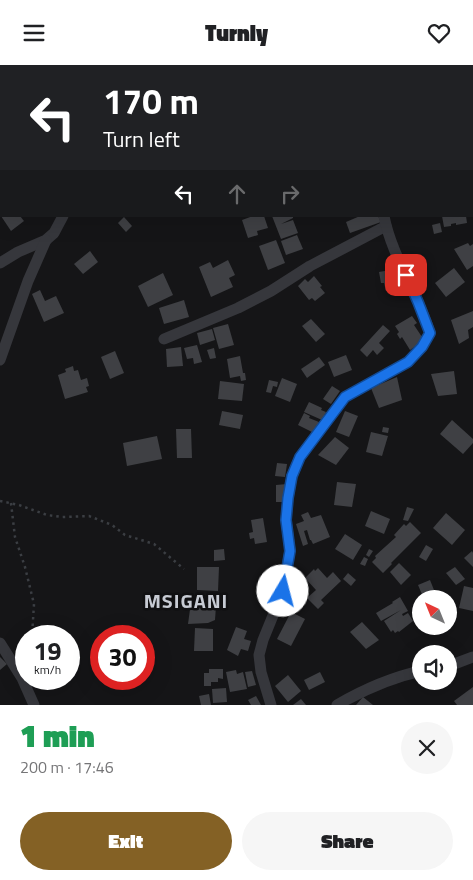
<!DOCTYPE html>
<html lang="en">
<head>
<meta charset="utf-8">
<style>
  :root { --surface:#fff; --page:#f6f6f6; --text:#202124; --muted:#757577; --accent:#846125 }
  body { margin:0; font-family:"Titillium Web",sans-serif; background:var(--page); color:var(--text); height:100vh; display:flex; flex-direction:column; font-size:19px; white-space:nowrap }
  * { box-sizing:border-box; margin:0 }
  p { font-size:16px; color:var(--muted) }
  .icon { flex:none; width:28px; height:28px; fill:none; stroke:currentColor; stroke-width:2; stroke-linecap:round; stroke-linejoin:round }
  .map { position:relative; height:640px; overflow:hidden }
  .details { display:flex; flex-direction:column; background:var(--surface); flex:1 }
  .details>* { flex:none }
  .hud { position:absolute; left:0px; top:0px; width:474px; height:152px; box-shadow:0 5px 20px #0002; background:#202124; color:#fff; overflow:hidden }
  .needle { width:32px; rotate:317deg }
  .controls { position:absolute; left:412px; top:525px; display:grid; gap:10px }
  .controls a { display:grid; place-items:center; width:45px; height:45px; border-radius:50%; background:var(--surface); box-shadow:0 5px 20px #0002; font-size:25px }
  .speed { position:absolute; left:15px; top:560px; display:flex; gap:10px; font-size:25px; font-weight:700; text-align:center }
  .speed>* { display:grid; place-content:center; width:65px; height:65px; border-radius:50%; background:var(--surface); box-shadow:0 5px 20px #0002; line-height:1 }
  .speed small { font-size:12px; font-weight:400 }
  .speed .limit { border:8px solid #d22; background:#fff; color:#111 }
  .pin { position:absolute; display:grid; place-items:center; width:42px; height:42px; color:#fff; margin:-21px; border-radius:10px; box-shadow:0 2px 8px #0006 }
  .me { position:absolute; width:55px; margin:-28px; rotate:8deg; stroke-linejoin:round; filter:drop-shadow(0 0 4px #0008) }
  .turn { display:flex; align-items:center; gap:18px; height:105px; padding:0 20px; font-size:22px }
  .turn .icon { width:65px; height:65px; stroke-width:2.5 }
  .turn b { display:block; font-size:35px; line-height:42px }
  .lanes { display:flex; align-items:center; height:48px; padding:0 20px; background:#0003; justify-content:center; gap:25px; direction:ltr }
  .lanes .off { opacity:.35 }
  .round { display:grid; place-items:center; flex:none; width:52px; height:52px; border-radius:26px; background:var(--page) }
  .head { display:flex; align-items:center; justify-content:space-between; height:85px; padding:0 20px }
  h1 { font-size:30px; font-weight:800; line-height:38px; color:#1e9e55 }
  .cta { display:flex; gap:10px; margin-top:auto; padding:10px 20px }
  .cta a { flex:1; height:58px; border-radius:30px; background:var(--accent); color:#fff; font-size:20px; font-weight:800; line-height:58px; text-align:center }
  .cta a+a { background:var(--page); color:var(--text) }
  header { display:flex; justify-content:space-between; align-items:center; height:65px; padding:0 20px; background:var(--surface); font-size:22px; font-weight:800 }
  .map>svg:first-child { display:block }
</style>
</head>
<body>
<header><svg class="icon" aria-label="menu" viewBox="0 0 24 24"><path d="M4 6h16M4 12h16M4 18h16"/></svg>Turnly<svg class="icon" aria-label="heart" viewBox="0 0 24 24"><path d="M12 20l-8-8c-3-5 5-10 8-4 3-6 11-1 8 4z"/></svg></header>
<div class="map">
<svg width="473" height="640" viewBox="0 0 473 640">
  <rect width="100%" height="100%" fill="#151517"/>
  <g fill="#3f4044">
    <path d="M1 151H20L24 156 11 166Z"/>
    <path d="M253 151H264L268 163 257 166 258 170 248 173 242 155Z"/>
    <path d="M272 151H293V153L281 159 293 155 298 168 281 174Z"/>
    <path d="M360 151H378L381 157 350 168 346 157Z"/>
    <path d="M442 151H466L467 158 456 160V158L451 159V161L444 162Z"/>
    <path d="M124 152 132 161 126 167 118 158Z"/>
    <path d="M440 158 442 167 434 169 432 160Z"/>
    <path d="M297 170 303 184 286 190 281 176Z"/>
    <path d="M276 175 285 198 268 205 259 181Z"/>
    <path d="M468 178 470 181 473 179V201L467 205 454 184Z"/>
    <path d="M90 186 98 197 83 209 74 199Z"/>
    <path d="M228 195 235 210 229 213 233 222 211 232 199 202 210 197 213 203Z"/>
    <path d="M454 203 465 217 446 232 435 218Z"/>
    <path d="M390 205 392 215 395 214 397 224 386 226 384 218H381L379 207Z"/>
    <path d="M163 208 173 230 148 242 138 221Z"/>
    <path d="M314 211 322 221 320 222 325 228 315 236 312 233 309 235 298 221 305 214 308 217Z"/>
    <path d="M40 225 45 236 56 231 64 248 44 257 32 229Z"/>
    <path d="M184 235 189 252 164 259 159 243Z"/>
    <path d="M473 246V262L468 265 469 273 459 279 451 255Z"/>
    <path d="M412 251 417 258 414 260 424 275 410 285 402 272 400 274 397 269 399 267 395 261Z"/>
    <path d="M311 254 325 269 316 277 302 261Z"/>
    <path d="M228 259 234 280 219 284 213 263Z"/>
    <path d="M383 260 390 266 379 278 384 283 377 290 373 285 367 292 360 285Z"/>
    <path d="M212 264 215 275 200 280 197 268Z"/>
    <path d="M197 280 202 297 194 299 193 293 187 294 184 283Z"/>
    <path d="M181 282 183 301 167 302 166 284Z"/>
    <path d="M214 283 216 293 210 294 207 285Z"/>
    <path d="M115 286 124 308 110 314 101 292Z"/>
    <path d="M346 290 352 305 334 312 328 297Z"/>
    <path d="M240 291 243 308H245L246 315 241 316 240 311 230 313 227 294Z"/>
    <path d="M319 292 325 300 307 313 301 304Z"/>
    <path d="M73 301 74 306 78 305 81 315 87 313 89 321 86 322 88 327 65 334 58 310 66 307 65 304Z"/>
    <path d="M454 306 457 329 438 331 431 309Z"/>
    <path d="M397 312 402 335 379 343 371 323Z"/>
    <path d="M282 313 297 319 290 337 275 331Z"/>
    <path d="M269 315 278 317 277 322 273 321 271 328 266 327Z"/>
    <path d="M220 316 244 319 242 336 218 334Z"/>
    <path d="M332 321 340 326 331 339 323 334Z"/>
    <path d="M309 337 322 343 321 345 326 347 322 355 304 347Z"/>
    <path d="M222 346 243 350 240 364 219 360Z"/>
    <path d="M345 346 358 351 349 372 336 367Z"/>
    <path d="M304 348 310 351 309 353 319 357 314 368 298 360Z"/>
    <path d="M452 355 473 374V378L463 389 440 369Z"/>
    <path d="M383 362 389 363 388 368 382 367Z"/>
    <path d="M176 364H191L192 393H177Z"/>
    <path d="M371 367 388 371 382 391 366 387Z"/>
    <path d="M157 371 162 394 127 401 123 378Z"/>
    <path d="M335 372 349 383 336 400 318 390Z"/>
    <path d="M277 398 287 399 285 412 275 411Z"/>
    <path d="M337 417 356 419 352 442 334 440Z"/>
    <path d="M287 419V437H276V420Z"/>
    <path d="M407 442 414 444 408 456 403 455Z"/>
    <path d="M371 446 390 454 384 469 365 461Z"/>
    <path d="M308 447 311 453 321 450 330 472 313 479 311 475H310L307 465 304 466 308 479 303 481 296 459 304 456 301 450Z"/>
    <path d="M446 448 465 465 452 480 433 463Z"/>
    <path d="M263 453 267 477 255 479 254 473 250 474 249 468 253 467 251 455Z"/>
    <path d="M410 457 421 468 391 498 392 499 383 508 372 497 376 493 375 491 396 472 394 470 404 459 406 461Z"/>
    <path d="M345 469 362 480 353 495 335 484Z"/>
    <path d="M426 480 433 484 426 496 419 492Z"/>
    <path d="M224 484 225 495 214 496V485Z"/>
    <path d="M369 484 373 486 369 492 366 490Z"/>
    <path d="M472 486 473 488V502L464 493Z"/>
    <path d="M364 492 368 494 365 501 360 499Z"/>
    <path d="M399 498 411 510 401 520 390 507Z"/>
    <path d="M197 502H219L218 526 197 525Z"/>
    <path d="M455 502 465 514 456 520 446 508Z"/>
    <path d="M318 503 327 513 333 507 341 516 321 535 324 538 318 544 307 533 316 525 305 513 314 504 315 506Z"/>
    <path d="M348 508 356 515 351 521 343 514Z"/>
    <path d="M430 515 436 530 424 534 418 520Z"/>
    <path d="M464 521 473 523V546L459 543Z"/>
    <path d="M400 532 408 546 402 549 403 551 408 548 413 556 399 567 398 566 395 568 393 565 391 567 384 556 401 545 381 556 376 548 393 538 392 537Z"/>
    <path d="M208 534 216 541 215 555 208 558 188 559 191 537Z"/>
    <path d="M291 547 305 554 291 581 277 574Z"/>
    <path d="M362 557 379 575 366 584 350 567Z"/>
    <path d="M236 562 247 566 244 574 251 576 248 586 241 584 238 591 227 585Z"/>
    <path d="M195 563 213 564V586H194Z"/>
    <path d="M0 592 7 599 0 605Z"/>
    <path d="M209 604H223V614L218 613V617H211V621H204V608H209Z"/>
    <path d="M236 605 237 609 243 607 247 624 230 627 226 607Z"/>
    <path d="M252 606 256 620 248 622 245 607Z"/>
    <path d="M320 607 325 617 309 625 304 615Z"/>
    <path d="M288 610 301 626 288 637 275 621Z"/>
    <path d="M473 622V640H457L454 636Z"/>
    <path d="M226 623 227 637 213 638 212 624Z"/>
    <path d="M209 629 211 640H201L199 631Z"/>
    <path d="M256 631 261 640H251L248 635Z"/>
    <path d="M363 632 373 640H356Z"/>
    <path d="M301 634 306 640H293Z"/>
  </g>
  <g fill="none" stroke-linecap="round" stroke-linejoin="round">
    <g stroke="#3b3e43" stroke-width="2.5" stroke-dasharray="2.5 4" stroke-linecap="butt">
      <path d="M0 436 19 440 47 450 62 452 89 451 112 460 125 470 154 479 184 504"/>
      <path d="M11 438 15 472 25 502 34 539 32 571"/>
    </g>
    <g stroke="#36373c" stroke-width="11">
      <path d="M88 1V0"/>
      <path d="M416 1V0"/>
      <path d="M0 198 18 187 46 175 54 168 63 151"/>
      <path d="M164 274 238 243 271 226 310 201 386 161"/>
      <path d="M0 295 28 216 46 175"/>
      <path d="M0 578 22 613 34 640"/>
      <path d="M449 601 473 592"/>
      <path d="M271 640 261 607 259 590 263 575 283 526 290 485 286 455 288 433 292 411 300 392 345 332 408 297 422 282 430 268C418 228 392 192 384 151"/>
      <path d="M337 640C363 625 393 612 421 606"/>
    </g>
  </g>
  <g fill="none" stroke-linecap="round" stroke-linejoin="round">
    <g stroke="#114b97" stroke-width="12">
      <path id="route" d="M283 526 290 486 286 455 288 433 292 411 300 392 345 332 408 297 422 282 430 268 418 237 406 210"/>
    </g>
    <use href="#route" stroke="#1a73e8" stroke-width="9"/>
  </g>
  <g text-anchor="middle" stroke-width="5" stroke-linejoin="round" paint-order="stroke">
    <g font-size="20" font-weight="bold" letter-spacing="1" fill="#c7cbd4" stroke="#101012">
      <text x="186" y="543">MSIGANI</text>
    </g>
  </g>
</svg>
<div class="controls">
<a><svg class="needle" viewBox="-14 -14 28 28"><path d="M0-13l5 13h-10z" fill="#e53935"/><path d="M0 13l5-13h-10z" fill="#757577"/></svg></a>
<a><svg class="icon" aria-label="sound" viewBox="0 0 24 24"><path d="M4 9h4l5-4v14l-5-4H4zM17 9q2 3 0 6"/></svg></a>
</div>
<div class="speed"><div>19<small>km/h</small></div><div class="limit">30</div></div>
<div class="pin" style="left:406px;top:210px;background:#d93025"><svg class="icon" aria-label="arrive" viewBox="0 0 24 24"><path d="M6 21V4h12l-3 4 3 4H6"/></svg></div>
<svg class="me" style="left:283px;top:526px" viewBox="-20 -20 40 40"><circle r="19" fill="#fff"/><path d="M0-13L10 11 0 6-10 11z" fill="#1a73e8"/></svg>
<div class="hud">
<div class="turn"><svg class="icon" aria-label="left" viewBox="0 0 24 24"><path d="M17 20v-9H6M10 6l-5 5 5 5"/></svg><div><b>170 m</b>Turn left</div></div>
<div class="lanes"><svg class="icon" aria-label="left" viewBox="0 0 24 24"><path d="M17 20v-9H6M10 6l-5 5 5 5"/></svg><svg class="icon off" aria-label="ahead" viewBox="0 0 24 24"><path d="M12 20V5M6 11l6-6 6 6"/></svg><svg class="icon off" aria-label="right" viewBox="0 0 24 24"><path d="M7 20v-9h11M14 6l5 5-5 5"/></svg></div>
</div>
</div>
<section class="details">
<div class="head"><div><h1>1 min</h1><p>200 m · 17:46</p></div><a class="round"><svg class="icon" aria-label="close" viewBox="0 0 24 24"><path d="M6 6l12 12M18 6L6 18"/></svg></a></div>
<div class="cta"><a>Exit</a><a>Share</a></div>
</section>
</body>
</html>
